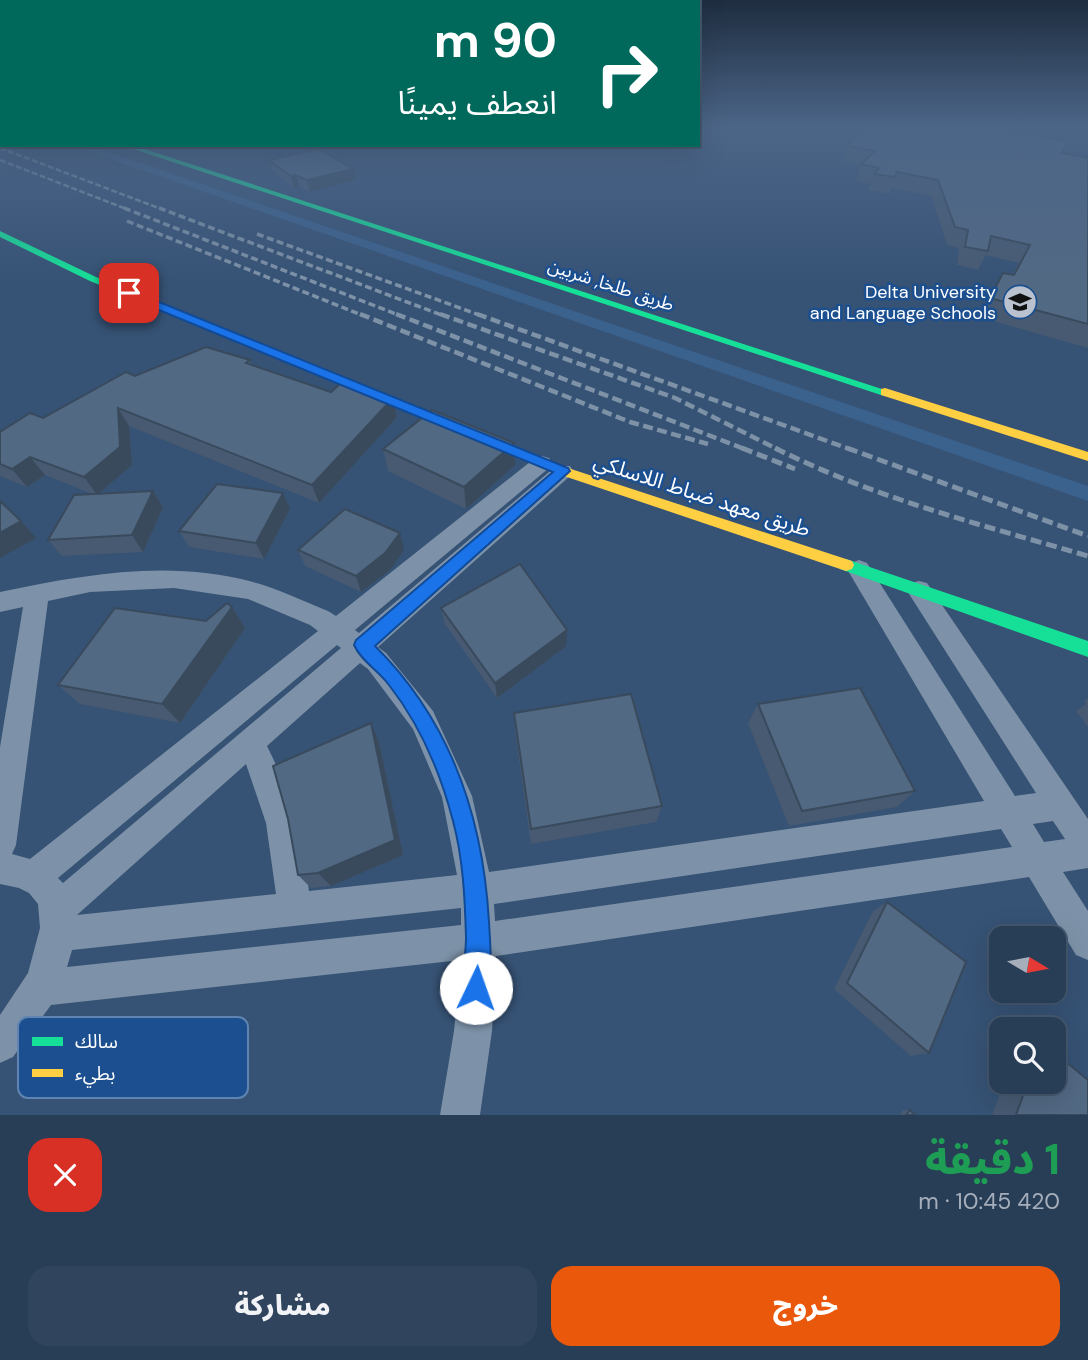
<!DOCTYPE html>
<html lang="ar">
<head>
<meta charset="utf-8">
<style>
  :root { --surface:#283e57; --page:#30455d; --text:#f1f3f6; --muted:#a5aeba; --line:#44576d; --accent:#ea580c }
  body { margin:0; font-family:"DM Sans","Noto Sans Arabic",sans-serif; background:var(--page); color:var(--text); direction:rtl; height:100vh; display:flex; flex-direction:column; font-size:26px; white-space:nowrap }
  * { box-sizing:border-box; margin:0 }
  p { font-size:23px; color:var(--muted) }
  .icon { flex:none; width:38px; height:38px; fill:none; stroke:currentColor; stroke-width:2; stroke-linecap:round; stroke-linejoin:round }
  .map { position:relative; height:1115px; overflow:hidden; direction:ltr }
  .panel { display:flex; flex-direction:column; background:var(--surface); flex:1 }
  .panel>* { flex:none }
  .guide { position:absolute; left:0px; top:0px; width:700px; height:147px; box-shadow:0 7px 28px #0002,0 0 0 2px var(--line); direction:rtl; background:#00695c; color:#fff; overflow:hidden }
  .needle { width:46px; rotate:100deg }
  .fabs { position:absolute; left:989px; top:926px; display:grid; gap:14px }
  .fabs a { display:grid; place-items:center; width:77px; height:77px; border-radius:14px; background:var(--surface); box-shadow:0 7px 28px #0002,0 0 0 2px var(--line); font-size:35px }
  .pin { position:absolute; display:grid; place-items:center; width:60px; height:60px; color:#fff; margin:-30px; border-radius:14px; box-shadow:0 4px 10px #0006 }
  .me { position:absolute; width:77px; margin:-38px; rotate:3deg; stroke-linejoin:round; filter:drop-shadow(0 0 5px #0008) }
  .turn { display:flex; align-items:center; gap:24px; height:147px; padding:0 28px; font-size:32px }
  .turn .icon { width:91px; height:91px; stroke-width:2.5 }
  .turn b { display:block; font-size:49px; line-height:60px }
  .round { display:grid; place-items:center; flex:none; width:74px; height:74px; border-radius:21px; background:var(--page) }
  .summary { display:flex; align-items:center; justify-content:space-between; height:119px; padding:0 28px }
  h1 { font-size:42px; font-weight:800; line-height:52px; color:#1e9e55 }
  .primary-button { display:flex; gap:14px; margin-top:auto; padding:14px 28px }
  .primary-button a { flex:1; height:80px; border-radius:21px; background:var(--accent); color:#fff; font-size:28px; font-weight:800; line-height:80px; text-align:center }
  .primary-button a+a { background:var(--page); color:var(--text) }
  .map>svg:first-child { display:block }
</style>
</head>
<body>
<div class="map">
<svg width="1088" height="1115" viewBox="0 0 1088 1115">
  <rect width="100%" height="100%" fill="#365274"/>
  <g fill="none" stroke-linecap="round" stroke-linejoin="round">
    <path fill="#3b618d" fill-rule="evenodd" d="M71 145H87L1088 486V501Z"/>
    <path fill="#7d92a8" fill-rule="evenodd" d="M542 456 549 458 552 463 549 468 355 630 359 633 556 466H570L573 471 570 476 378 647 386 653 433 711 472 796 489 872 984 801 847 569 851 563 859 560 867 563 1015 796 1036 793 911 597 907 590 911 583 919 581 927 583 1088 819V868L1063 872 1088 911V960L1076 955 1029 877 496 956 492 1031 480 1115H440L454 1031 461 960 51 1005 13 1057 0 1063V1015L28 973 40 928 38 904 29 893 19 888 0 884V747L23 607 0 612V592C82 575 168 559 253 582 278 589 303 601 328 611L336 616 535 458ZM174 588 248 599 310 625 318 631 30 859 12 854 16 845 48 601 90 592ZM337 645 341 648 63 883 58 878ZM360 663 368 669 413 729 442 797 457 875 309 891C303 840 290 791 267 746ZM246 764 266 823 276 894 77 915ZM1053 821 1065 839 1044 842 1033 824ZM1001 829 1012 847 495 921 494 904ZM461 908V925L67 967 72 950Z"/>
    <g fill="#16e098" fill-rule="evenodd">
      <path d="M121 145H132L891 392 885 396 881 395Z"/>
      <path d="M0 231 96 277 426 412 420 416 416 415 90 281 0 237Z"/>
      <path d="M846 559 1088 641V657L840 569 838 565 840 561Z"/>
    </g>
    <g fill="#ffcf43" fill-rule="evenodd">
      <path d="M885 388 1088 452V461L881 395V389Z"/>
      <path d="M420 408 568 468 852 561 854 565 852 569 846 571 558 474 416 415 414 412Z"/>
    </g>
    <g stroke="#7e92a7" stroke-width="2.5" stroke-dasharray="6 2.5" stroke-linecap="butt">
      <path d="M0 148 164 210"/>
      <path d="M0 160 129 210"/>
    </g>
    <g stroke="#7e92a7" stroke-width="3.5" stroke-dasharray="7 3.5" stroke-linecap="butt">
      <path d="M124 208 401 316"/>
      <path d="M159 208 444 316"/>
      <path d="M127 221 364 316"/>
      <path d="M257 234 482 316"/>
    </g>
    <g stroke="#7e92a7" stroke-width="4.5" stroke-dasharray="10 4.5" stroke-linecap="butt">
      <path d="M360 314 630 422 708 444"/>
      <path d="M396 314 747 450"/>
      <path d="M440 314 675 398 779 450"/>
      <path d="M477 314 852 450"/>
    </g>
    <g stroke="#7e92a7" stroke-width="5" stroke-dasharray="11 5" stroke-linecap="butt">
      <path d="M742 448 795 469"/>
      <path d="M775 448C874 498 982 525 1088 556"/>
      <path d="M847 448 1088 536"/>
    </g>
  </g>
  <g fill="#475a72">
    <path d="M847 146 1062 153 1088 158V348L979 317 1003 273 1013 274 1019 263 986 255 978 270 957 265 959 248 947 245 931 196 891 188 889 194 869 190 871 184 856 181 861 165 842 162Z"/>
    <path d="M269 160 355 180 310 192 299 186 294 188 273 171Z"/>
    <path d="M250 360 252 365 331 392 393 398 397 417 319 503 129 426 132 465 99 493 153 491 163 507 143 552 62 556 48 540 92 494 45 475 27 487 0 476V432L43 418 135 376Z"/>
    <path d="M383 449 515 465 466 509 388 471Z"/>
    <path d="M283 493 290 509 264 559 189 547 179 531Z"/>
    <path d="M298 550H404L390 570 361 592 305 566Z"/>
    <path d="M232 607 245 628 180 723 80 704 58 685 206 621Z"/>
    <path d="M441 608 566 646 497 698 445 624Z"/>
    <path d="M1088 698V727L1076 711 1086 704 1084 701Z"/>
    <path d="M758 704 915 791 897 807 789 826 748 723Z"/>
    <path d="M514 713 662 806 656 822 531 844 515 731Z"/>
    <path d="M371 723 379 742 403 855 331 886 311 888 298 875Z"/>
    <path d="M887 902 929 1053 911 1056 834 989 873 911Z"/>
    <path d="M1005 1082H1054L1088 1115H992Z"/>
    <path d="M903 1110H910L915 1115H900Z"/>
  </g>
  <g fill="#394a5c">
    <path d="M353 169 355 180 310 192 307 180Z"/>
    <path d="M296 175 299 186 294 188 291 176Z"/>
    <path d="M393 398 397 417 319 503 312 485Z"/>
    <path d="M118 408 129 426 132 465 97 495 84 477Z"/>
    <path d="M514 443 515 465 466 509 464 487Z"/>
    <path d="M30 457 45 475 27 487 12 469Z"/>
    <path d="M153 491 163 507 143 552 132 535Z"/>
    <path d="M283 493 290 509 264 559 256 543Z"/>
    <path d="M21 521 36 538 0 558V533Z"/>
    <path d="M400 533 404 550 390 570 361 592 356 576Z"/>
    <path d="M232 607 245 628 180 723 162 704Z"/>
    <path d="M567 630 566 646 497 698 495 683Z"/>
    <path d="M371 723 379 742 403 855 331 886 318 873Z"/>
  </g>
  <g fill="#526984" stroke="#394a5c" stroke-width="2">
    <path d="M866 126H981L1068 142 1062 153 1088 158V324L990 298 1003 273 1014 275 1030 245 991 236 988 251 965 247 968 230 955 227 938 180 897 172 895 177 874 174 879 168 861 164 875 151 847 146Z"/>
    <path d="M319 149 353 169 307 180 296 175 291 176 269 160Z"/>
    <path d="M206 347 250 360 246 363 331 392 342 382 393 398 312 485 118 408 120 447 84 477 30 457 12 469 0 464V432L30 413 43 418 126 372 135 376Z"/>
    <path d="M432 410 514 443 464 487 383 449Z"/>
    <path d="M217 484 283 493 256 543 179 531Z"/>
    <path d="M153 491 132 535 48 540 74 495Z"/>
    <path d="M0 501 21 521 0 533Z"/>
    <path d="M345 509 400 533 385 553 356 576 298 550Z"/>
    <path d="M520 564 567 630 495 683 441 608Z"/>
    <path d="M227 603 232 607 162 704 58 685 115 608 206 621Z"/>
    <path d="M860 688 915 791 802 811 758 704Z"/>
    <path d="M631 694 662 806 531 829 514 713Z"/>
    <path d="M371 723 395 840 318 873 298 875 288 819 273 766Z"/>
    <path d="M887 902 966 962 929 1053 847 983Z"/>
    <path d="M1054 1052 1088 1080V1115H1016L1028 1082H1054Z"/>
    <path d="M910 1110 915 1115H906Z"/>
  </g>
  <linearGradient id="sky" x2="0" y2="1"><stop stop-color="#1e2d40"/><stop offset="0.45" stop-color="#4c6688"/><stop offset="1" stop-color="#4c6688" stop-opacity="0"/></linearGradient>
  <rect width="1088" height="282" fill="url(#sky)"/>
  <path fill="#1a73e8" stroke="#114b97" stroke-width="2" d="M125 291H132L568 468 570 471 375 646C451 721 483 816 489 922 490 945 494 975 485 997L476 1000 467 997C460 979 466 957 466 938 465 899 463 858 453 821 440 771 421 726 389 685 379 671 361 661 354 645L356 640 553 472 125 296Z"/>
  <defs>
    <g id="university-disc" transform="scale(1.75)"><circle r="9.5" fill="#b9c2ce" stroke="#1b4f8f"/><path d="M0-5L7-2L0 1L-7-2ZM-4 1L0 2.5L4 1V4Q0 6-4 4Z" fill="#111"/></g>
  </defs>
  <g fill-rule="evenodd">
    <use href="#university-disc" x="1020" y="302"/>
  </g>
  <g text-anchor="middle" stroke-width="5" stroke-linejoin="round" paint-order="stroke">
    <g font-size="18" fill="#fff" stroke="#1b4f8f">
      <text transform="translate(611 285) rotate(18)" y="6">طريق طلخا, شربين</text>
    </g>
    <g font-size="18" fill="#fff" stroke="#1b4f8f" text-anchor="end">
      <text x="996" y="298">Delta University<tspan x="996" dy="21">and Language Schools</tspan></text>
    </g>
    <g font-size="21" fill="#fff" stroke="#1b4f8f">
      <text transform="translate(702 495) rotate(18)" y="7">طريق معهد ضباط اللاسلكي</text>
    </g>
  </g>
  <rect x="18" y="1017" width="230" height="81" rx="10" fill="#1b4f8f" stroke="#5f84b1" stroke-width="2"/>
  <rect x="32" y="1037" width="31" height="9" fill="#16e098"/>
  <rect x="32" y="1069" width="31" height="8" fill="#ffcf43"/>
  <g font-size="19" fill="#fff">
    <text x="75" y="1048">سالك</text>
    <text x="75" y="1080">بطيء</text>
  </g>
</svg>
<div class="fabs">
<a><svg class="needle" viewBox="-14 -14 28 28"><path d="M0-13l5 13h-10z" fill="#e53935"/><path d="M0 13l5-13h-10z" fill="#a5aeba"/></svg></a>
<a><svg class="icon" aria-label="search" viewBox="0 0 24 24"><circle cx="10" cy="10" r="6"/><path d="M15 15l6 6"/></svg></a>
</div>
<div class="pin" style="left:129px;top:293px;background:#d93025"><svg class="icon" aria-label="arrive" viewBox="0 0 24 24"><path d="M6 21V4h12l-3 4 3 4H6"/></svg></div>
<svg class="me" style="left:476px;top:988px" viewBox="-20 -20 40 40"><circle r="19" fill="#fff"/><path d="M0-13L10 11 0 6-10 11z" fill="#1a73e8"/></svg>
<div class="guide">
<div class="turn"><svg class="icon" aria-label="right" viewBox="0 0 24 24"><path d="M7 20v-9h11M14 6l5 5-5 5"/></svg><div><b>90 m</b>انعطف يمينًا</div></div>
</div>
</div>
<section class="panel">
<div class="summary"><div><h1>1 دقيقة</h1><p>420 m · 10:45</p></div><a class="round" style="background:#d93025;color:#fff"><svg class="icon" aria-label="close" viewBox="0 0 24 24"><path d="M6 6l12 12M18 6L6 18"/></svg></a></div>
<div class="primary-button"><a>خروج</a><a>مشاركة</a></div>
</section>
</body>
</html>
